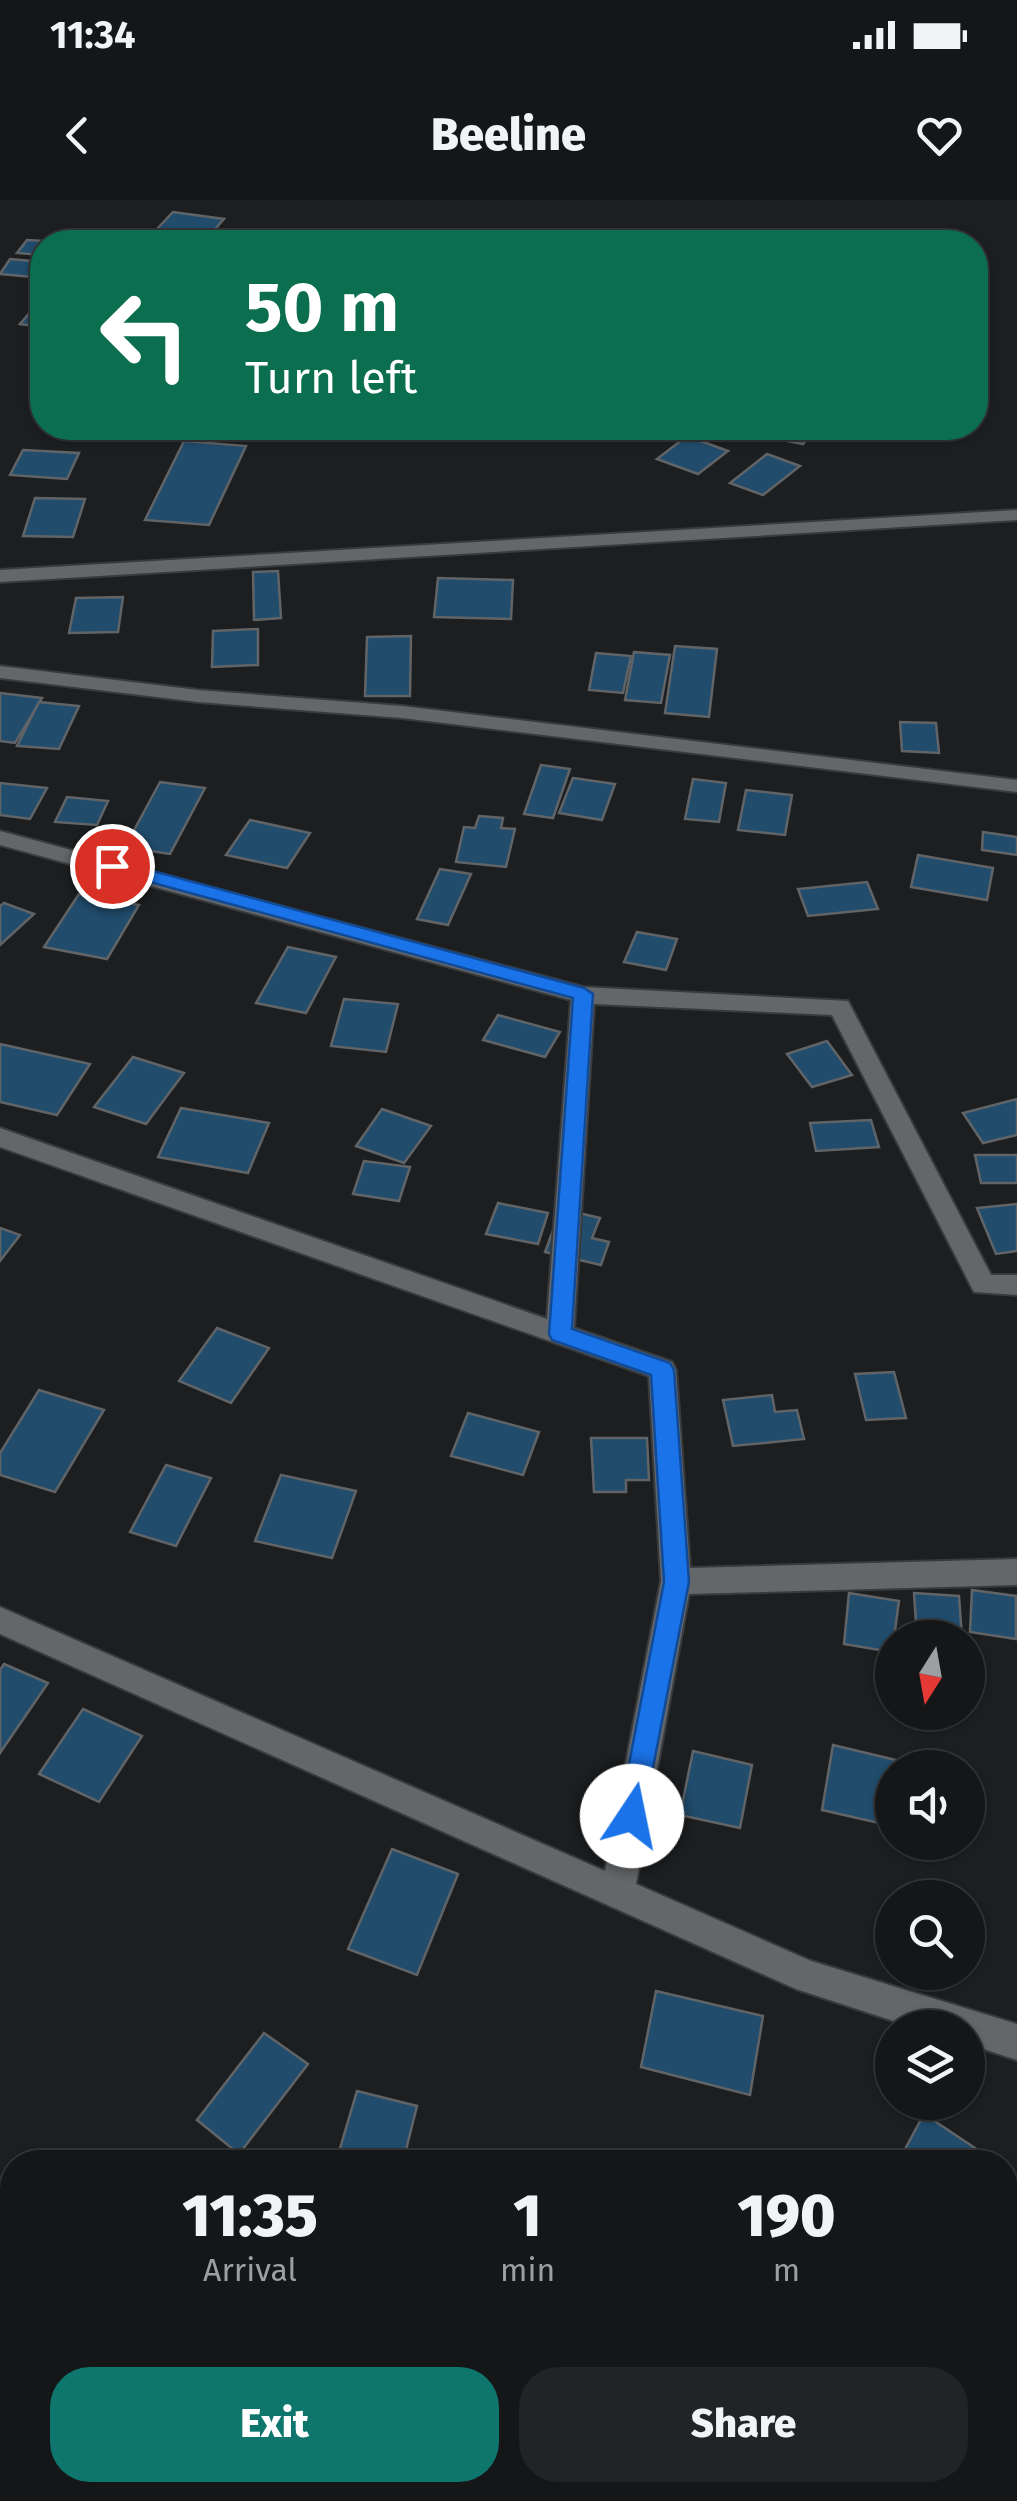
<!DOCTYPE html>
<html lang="en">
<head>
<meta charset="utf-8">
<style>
  :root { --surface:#151618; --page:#222325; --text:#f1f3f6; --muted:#9d9fa2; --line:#343537; --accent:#0f766e }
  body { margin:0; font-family:"Fira Sans",sans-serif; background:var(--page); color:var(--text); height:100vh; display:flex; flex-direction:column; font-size:38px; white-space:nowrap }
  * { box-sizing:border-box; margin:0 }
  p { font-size:32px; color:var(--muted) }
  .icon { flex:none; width:55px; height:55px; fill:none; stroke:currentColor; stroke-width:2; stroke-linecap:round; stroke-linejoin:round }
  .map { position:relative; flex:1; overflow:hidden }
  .drawer { position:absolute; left:0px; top:1950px; width:1018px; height:352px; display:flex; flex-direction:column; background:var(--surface); border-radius:40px 40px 0 0; box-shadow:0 2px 8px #0004,0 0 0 2px var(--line) }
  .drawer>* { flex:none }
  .hud { position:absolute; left:30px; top:30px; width:958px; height:210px; border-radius:40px; box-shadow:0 2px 8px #0004,0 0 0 2px var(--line); background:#0b6e4f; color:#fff; overflow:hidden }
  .needle { width:65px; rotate:191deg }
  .controls { position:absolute; left:875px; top:1420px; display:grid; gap:20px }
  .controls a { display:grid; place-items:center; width:110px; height:110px; border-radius:50%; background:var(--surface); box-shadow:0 2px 8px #0004,0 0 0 2px var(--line); font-size:50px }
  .pin { position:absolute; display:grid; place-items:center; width:85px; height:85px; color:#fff; margin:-42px; border:5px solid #fff; border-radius:50%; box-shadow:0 2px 10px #0007 }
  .me { position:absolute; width:110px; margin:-55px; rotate:11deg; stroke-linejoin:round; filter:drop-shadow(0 0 8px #0008) }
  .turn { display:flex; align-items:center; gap:35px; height:210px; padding:0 50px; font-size:45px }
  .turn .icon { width:130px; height:130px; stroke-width:2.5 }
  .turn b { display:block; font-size:70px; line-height:85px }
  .eta { display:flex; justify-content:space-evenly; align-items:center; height:170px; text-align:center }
  .eta b { font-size:60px; font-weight:800; line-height:70px }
  .cta { display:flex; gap:20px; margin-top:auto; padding:20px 50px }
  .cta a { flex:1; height:115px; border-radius:40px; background:var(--accent); color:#fff; font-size:40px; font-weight:800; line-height:115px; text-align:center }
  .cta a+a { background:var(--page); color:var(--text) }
  .status { display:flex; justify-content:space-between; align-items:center; height:70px; padding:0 50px; background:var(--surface); direction:ltr }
  .status svg { height:28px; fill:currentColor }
  header { display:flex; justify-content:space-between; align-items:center; height:130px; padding:0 50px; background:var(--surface); font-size:45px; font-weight:800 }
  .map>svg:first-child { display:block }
</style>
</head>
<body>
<div class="status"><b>11:34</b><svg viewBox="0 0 49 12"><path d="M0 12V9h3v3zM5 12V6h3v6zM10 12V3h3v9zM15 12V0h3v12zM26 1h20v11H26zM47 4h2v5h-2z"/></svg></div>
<header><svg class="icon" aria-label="back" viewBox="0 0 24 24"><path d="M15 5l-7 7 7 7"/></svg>Beeline<svg class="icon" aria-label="heart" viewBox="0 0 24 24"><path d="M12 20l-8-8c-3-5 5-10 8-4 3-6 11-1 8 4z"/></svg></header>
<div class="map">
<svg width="1017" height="2301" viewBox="0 0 1017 2301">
  <rect width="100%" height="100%" fill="#1c1e20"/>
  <g fill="#214c6c" stroke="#616467" stroke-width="2.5">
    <path d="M173 12 224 19 209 36 157 29Z"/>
    <path d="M27 40 62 42H42V55L17 53Z"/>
    <path d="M10 59 42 62V78L0 74Z"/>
    <path d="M38 103H42V127L20 124Z"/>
    <path d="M721 228H814L803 244Z"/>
    <path d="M687 236 728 251 698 274 657 259Z"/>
    <path d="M184 241 246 246 209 325 145 320Z"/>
    <path d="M23 250 79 253 67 279 10 275Z"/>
    <path d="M767 254 800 266 763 295 730 283Z"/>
    <path d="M35 298 85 299 73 337 23 336Z"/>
    <path d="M278 371 281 418 254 420 253 372Z"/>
    <path d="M438 378 513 380 511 419 434 417Z"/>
    <path d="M123 397 118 432 69 433 76 398Z"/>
    <path d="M258 429V465L212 467 213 431Z"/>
    <path d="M411 436 410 496H365L367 437Z"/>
    <path d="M675 446 717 449 709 517 665 513Z"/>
    <path d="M634 452 670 455 661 503 625 500Z"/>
    <path d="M596 453 631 456 623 493 589 490Z"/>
    <path d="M0 493 42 498 15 543 0 541Z"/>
    <path d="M39 502 79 506 59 549 17 546Z"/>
    <path d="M900 522 936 523 939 553 902 551Z"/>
    <path d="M541 565 570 569 553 618 524 614Z"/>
    <path d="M573 578 615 584 602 620 559 613Z"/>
    <path d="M693 579 726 583 719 622 685 619Z"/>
    <path d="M160 582 205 588 170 654 125 647Z"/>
    <path d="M0 583 47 588 30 619 0 615Z"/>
    <path d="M746 590 792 595 785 635 738 630Z"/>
    <path d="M67 597 108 601 97 625 55 622Z"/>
    <path d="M479 616 503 618 501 628 515 629 506 667 456 662 464 627 475 628Z"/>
    <path d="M250 620 310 633 287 668 226 655Z"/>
    <path d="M983 632 1017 637V655L982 650Z"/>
    <path d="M918 655 993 668 987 700 911 687Z"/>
    <path d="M440 669 471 674 448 725 417 719Z"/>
    <path d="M867 682 878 709 808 716 798 689Z"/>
    <path d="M79 694 139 705 107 759 44 747Z"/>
    <path d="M4 703 34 714 0 745V706Z"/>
    <path d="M637 732 677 739 666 770 624 762Z"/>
    <path d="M288 747 336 757 306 813 256 803Z"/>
    <path d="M344 799 398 804 386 852 331 846Z"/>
    <path d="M498 815 560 832 545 857 483 840Z"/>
    <path d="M827 841 852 875 812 887 787 854Z"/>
    <path d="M0 844 90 864 57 915 0 902Z"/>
    <path d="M133 857 184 873 146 924 94 907Z"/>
    <path d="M1017 899V935L983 943 963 913Z"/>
    <path d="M181 908 269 923 248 973 158 957Z"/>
    <path d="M382 909 431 926 404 963 356 946Z"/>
    <path d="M871 920 879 947 816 951 810 923Z"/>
    <path d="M975 955H1017V983H981Z"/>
    <path d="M364 961 410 967 399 1001 353 994Z"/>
    <path d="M498 1003 548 1013 538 1044 486 1034Z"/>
    <path d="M1017 1004V1051L996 1054 977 1008Z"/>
    <path d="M561 1009 600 1018 592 1038 609 1042 601 1065 545 1052Z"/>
    <path d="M0 1028 20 1035 0 1061Z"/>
    <path d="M217 1128 269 1148 231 1203 179 1181Z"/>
    <path d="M894 1172 906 1218 866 1220 855 1174Z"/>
    <path d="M39 1190 104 1210 55 1292 0 1275V1253Z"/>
    <path d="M772 1195 775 1212 797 1210 804 1239 733 1246 723 1200Z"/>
    <path d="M468 1213 539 1232 523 1275 451 1256Z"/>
    <path d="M591 1238H647L649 1280H626V1292H594Z"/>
    <path d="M166 1265 211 1278 176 1346 130 1332Z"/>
    <path d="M281 1275 356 1291 332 1358 255 1341Z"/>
    <path d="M972 1390 1016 1396V1439L970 1432Z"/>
    <path d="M849 1393 899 1401 892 1452 844 1444Z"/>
    <path d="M914 1393 959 1396 962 1438H917Z"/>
    <path d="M4 1464 48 1483 0 1553V1470Z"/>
    <path d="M83 1509 142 1536 99 1602 39 1574Z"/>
    <path d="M833 1545 908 1563 907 1568H892V1626L822 1610Z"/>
    <path d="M693 1551 752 1565 740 1628 680 1615Z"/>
    <path d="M392 1649 458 1674 417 1775 348 1749Z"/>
    <path d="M656 1791 763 1816 750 1895 641 1867Z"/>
    <path d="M264 1833 308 1864 239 1954 197 1920Z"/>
    <path d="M357 1891 417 1906 403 1962H336Z"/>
    <path d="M924 1914 996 1962H898Z"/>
    <path d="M1005 1969 1017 1977V1990L1005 2012Z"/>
    <path d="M12 2142V2242L0 2236V2166Z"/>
  </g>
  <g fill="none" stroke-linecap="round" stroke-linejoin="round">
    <g stroke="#383a3c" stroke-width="4">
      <g id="minor">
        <path d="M1017 310V320L0 382V370Z"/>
        <path d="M0 466 198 490 402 506 1017 580V592L402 518 198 502 0 478Z"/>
        <path d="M0 631 583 787 848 801 991 1075H1017V1095L974 1092 832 815 594 804 574 1128 672 1162 676 1170 690 1368 1017 1359V1385L689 1394 636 1684 811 1761 1017 1824V1860L968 1844V1828H915L796 1789 0 1434V1407L605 1671 661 1381 649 1176 0 947V928L547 1119 571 800 0 645Z"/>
        <path d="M0 2046 12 2051V2091L0 2086Z"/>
        <path d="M381 2290H436L440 2301H386Z"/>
      </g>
    </g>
    <use href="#minor" fill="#64676a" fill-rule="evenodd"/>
  </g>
  <path fill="#1a73e8" stroke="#114b97" stroke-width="2.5" d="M112 660 584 788 593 794 572 1129 670 1163 674 1170 689 1382 642 1624 632 1628 623 1624 619 1616 664 1382 651 1175 552 1140 549 1134 573 798 106 670 103 666Z"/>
</svg>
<div class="controls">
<a><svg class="needle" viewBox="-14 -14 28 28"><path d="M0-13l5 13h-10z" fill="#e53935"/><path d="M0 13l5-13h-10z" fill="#9d9fa2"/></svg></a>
<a><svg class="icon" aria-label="sound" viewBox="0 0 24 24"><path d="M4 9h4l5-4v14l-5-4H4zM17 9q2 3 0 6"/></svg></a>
<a><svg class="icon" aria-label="search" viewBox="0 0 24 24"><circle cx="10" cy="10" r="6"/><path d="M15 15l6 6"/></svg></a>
<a><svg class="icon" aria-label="layers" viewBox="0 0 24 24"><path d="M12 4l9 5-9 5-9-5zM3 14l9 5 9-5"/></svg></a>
</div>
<div class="pin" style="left:112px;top:666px;background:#d93025"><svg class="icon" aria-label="arrive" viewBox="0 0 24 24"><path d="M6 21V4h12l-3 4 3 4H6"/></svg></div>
<svg class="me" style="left:632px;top:1616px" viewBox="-20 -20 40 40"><circle r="19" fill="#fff"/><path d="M0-13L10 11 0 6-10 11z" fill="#1a73e8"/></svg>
<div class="hud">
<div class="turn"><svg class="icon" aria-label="left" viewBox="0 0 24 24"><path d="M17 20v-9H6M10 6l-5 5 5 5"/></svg><div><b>50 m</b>Turn left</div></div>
</div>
<section class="drawer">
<div class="eta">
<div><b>11:35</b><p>Arrival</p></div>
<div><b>1</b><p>min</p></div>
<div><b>190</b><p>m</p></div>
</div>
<div class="cta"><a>Exit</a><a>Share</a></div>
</section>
</div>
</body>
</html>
